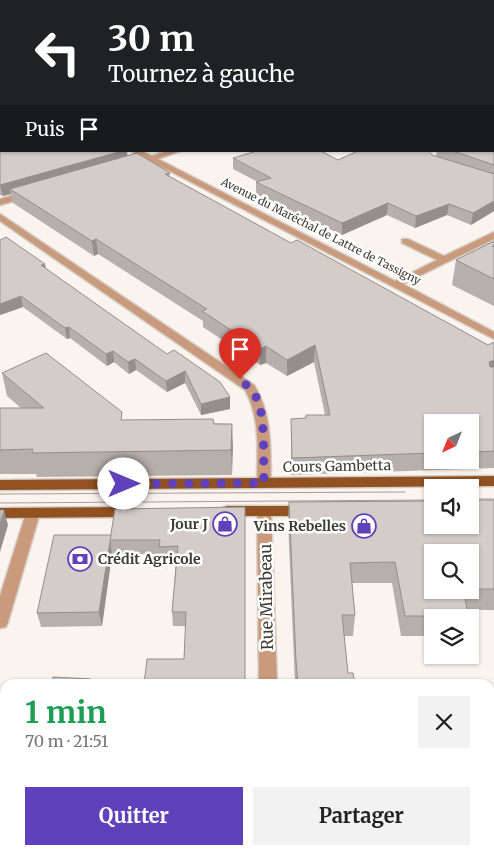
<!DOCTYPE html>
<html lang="fr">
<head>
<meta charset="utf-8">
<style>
  :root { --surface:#fff; --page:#f2f2f2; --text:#222; --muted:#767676; --accent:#5f42bb }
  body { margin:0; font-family:Merriweather,serif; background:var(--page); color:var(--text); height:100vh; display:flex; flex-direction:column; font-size:19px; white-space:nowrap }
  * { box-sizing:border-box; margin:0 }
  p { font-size:16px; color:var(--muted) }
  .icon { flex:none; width:28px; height:28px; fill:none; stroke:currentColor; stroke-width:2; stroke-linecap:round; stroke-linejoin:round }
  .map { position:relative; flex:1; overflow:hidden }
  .panel { position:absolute; left:0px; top:679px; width:495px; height:176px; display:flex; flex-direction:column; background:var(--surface); border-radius:15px 15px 0 0; box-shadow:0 1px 4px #0004 }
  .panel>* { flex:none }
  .guide { position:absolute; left:0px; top:0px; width:495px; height:152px; box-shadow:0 1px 4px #0004; background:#202124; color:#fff; overflow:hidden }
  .needle { width:32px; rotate:223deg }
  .fabs { position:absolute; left:424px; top:414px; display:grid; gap:10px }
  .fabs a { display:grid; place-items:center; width:55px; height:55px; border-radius:0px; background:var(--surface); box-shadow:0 1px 4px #0004; font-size:25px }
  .pin { position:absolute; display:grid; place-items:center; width:42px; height:42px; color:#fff; margin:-51px -21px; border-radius:50% 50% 50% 0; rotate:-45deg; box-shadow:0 0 5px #0007 }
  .pin .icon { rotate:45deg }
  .me { position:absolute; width:55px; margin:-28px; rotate:90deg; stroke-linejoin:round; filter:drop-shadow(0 0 4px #0008) }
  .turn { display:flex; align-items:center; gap:18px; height:105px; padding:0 25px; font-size:22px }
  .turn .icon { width:65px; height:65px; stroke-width:2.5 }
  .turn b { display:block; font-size:35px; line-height:42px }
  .then { display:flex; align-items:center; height:48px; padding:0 25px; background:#0003; gap:10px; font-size:19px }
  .round { display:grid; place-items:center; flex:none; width:52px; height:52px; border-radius:0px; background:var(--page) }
  .headline { display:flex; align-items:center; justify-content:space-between; height:85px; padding:0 25px }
  h1 { font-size:30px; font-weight:700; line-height:38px; color:#1e9e55 }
  .button { display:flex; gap:10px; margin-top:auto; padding:10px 25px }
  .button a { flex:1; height:58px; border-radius:0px; background:var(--accent); color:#fff; font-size:20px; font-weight:700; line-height:58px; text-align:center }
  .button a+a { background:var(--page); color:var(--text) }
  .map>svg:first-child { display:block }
</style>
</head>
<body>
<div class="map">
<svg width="494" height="854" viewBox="0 0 494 854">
  <rect width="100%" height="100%" fill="#fbf4ee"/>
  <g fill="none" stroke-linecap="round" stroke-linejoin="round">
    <g stroke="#d5cfc9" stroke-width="3">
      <g id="minor">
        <path d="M131 151H142L152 156 167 151H180L158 159 395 281 437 260 402 243V239H408L444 256 494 232V239L403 284 494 332V339Z"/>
        <path d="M29 191 33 194 32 196 0 205V199Z"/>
        <path d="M0 214 254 385C273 415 270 450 271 483L269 486H259L257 483C257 452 261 419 245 390L0 221Z"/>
        <path d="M264 506 269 508 271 511 277 684H259L257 511 259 508Z"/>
        <path d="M33 508 38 509 40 513 8 622 6 627 0 628V596L26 513 28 509Z"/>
        <rect x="262" y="850" width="20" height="4"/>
      </g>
    </g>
    <g stroke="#d5cfc9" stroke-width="3">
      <g id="major">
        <path d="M494 476V486L0 490V480Z"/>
        <path d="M227 506H305L310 508 312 511 310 514 305 516H227L222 514 220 511 222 508Z"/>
        <path d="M130 507 135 509 137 512 135 515 130 517 0 518V508Z"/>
      </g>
    </g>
    <use href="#minor" fill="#c99a7c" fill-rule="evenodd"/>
    <use href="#major" fill="#915121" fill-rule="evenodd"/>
    <g stroke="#a29d98" stroke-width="1">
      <path d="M0 494 405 492"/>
      <path d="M470 499H494"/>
      <path d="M0 503 432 500"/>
    </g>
  </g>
  <g fill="#b6afac" fill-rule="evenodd">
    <path d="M0 0H494V211L471 225 447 215 415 228 387 215 342 235 256 194V182H258L233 169V158L338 160 432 155 436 156 437 151H494V1H1V151H127V156L170 173V177L291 243 488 345 494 342V468L291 475V419L305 418 306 415H325L314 362 287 376 266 363 260 365 203 327V321L98 254 94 256 13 203 11 194 3 196 0 195ZM432 422H470V460H432Z"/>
    <path d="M494 241V306L452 285 456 260Z"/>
    <path d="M46 269 167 354 230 397V409L201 415 185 383 167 392 136 370 129 374 114 362 107 366 70 338 67 339 23 307 0 315Z"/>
    <path d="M2 373 123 420 232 424V475L37 477 36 474H0V408H21L7 396Z"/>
    <path d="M494 500V610H467L469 618H432V643L431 636H401L392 583H352L355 615 353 636H344L348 673 355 684H295L288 522 289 502ZM470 552V590H432Z"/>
    <path d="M245 507 184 659 186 626H173L172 612 176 561H161L160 554H112L102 626 41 627 37 613 111 535Z"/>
    <path d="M146 850H227V854H147Z"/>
    <path d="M321 850H490L494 854H320Z"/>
  </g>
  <g fill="#948f8c">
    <path d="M122 151H127L128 161 10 189 11 194 3 196 0 185Z"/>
    <path d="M494 201V211L471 225 473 213Z"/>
    <path d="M388 203 387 215 342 235V223Z"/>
    <path d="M449 204 447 215 415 228 416 216Z"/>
    <path d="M96 239 98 254 94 256 92 241Z"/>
    <path d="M45 264 47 274 41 265Z"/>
    <path d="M21 296 23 307 0 315V304Z"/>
    <path d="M69 327 70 338 67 339 65 328Z"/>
    <path d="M315 345 314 362 287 376V360Z"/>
    <path d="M266 346V363L260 365V349Z"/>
    <path d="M113 351 114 362 107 366 106 354Z"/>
    <path d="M135 359 136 370 129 374 128 362Z"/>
    <path d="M494 360V375L489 362Z"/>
    <path d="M185 371V383L167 392 166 381Z"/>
    <path d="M230 397V409L201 415V404Z"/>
    <path d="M232 424 233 448 232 475 231 450Z"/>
    <path d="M4 510 8 525 0 552V524Z"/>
    <path d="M110 540 112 554 102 626 99 612Z"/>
    <path d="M87 850H93L92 854H86Z"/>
  </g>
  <g fill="#d4ccc8" stroke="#948f8c">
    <path d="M0 0H494V165L453 151H494V1H1V151H122L0 185Z"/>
    <path d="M257 151H321L338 160 358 151H429L432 155 494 174V201L473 213 449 204 416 216 388 203 342 223 256 182 271 178 233 158Z"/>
    <path d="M137 153 170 173 165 174 291 243 297 240 488 345 494 342V360L489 362 490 367H494V451L470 452V422H432V453L292 458 291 419 306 418V415H330L315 345 287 360 266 346 260 349 202 311 207 309 96 239 92 241 10 189Z"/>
    <path d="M6 237 45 264 41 265 167 354 174 350 220 382 230 397 201 404 185 371 166 381 135 359 128 362 113 351 106 354 69 327 65 328 21 296 0 304V240Z"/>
    <path d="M494 241V246H492L494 247V279L456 260Z"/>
    <path d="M46 353 122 412 121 420 213 419 214 424H232L231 450 32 453 33 449 0 450V408H44L2 373Z"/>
    <path d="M470 500H494V589H470V552H432V590H463L469 618H436V616H405L395 562 350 563 355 615H342L348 673H353L355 684H298L296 661 289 502 432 501V525H470Z"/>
    <path d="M245 507V684H144L147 659H184L186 612H172L178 546 159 547 160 540H110L115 509Z"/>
    <path d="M0 510H4L0 524Z"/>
    <path d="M54 535H111L99 612 37 613Z"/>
    <path d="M53 677 91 679 90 684H52Z"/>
    <path d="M490 712H494V854H325L324 850H490Z"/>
    <path d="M50 850H87L86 854H49Z"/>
    <rect x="156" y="850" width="71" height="4"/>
  </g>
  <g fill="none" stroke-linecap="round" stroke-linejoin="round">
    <path stroke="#5f42bb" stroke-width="9" stroke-dasharray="0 16.2" d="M124 484 264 483C263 462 266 413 256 397 252 389 246 385 240 379"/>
  </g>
  <defs>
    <g id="shop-ring" transform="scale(1.25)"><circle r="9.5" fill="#fff" stroke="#5f42bb" stroke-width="1.5"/><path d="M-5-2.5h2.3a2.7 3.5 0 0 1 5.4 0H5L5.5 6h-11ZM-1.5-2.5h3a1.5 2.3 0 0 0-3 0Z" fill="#5f42bb"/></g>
    <g id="bank-ring" transform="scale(1.25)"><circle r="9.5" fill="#fff" stroke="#5f42bb" stroke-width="1.5"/><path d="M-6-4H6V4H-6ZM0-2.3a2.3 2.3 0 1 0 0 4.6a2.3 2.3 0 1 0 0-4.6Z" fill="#5f42bb"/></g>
  </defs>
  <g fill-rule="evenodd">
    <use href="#shop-ring" x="225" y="524"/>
    <use href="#shop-ring" x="364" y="526"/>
    <use href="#bank-ring" x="80" y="559"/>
  </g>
  <g text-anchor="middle" stroke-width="5" stroke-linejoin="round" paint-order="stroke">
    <g font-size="11" fill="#3d3a37" stroke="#fff">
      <text transform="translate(321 231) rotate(27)" y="4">Avenue du Maréchal de Lattre de Tassigny</text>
    </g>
    <g font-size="14" fill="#3d3a37" stroke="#fff">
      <text transform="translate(337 466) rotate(-1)" y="5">Cours Gambetta</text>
    </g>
    <g font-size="14" font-weight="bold" fill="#3d3a37" stroke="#fff" text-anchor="end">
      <text x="208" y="529">Jour J</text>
      <text x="346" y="531">Vins Rebelles</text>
      <text x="98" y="564" text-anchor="start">Crédit Agricole</text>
    </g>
    <g font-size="16" fill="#3d3a37" stroke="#fff">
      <text transform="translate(266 597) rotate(-91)" y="6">Rue Mirabeau</text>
    </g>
  </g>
</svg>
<div class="fabs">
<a><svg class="needle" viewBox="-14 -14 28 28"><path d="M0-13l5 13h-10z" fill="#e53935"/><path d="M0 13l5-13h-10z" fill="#767676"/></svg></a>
<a><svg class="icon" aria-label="sound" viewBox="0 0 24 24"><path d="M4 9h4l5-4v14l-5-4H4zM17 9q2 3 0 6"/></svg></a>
<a><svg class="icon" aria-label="search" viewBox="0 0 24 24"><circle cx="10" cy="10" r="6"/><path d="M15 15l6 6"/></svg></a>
<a><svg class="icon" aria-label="layers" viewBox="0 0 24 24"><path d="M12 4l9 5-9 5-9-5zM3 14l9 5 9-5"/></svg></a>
</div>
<div class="pin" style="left:240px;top:379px;background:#d93025"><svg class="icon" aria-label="arrive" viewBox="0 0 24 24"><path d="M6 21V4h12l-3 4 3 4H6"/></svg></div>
<svg class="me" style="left:124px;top:484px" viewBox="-20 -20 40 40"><circle r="19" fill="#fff"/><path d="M0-13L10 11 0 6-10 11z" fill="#5f42bb"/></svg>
<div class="guide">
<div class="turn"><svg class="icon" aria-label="left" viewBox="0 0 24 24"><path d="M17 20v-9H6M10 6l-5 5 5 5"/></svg><div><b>30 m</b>Tournez à gauche</div></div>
<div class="then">Puis<svg class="icon" aria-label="arrive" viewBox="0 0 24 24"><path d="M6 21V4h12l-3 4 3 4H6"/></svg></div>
</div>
<section class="panel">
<div class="headline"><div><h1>1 min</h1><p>70 m · 21:51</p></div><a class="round"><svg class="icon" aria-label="close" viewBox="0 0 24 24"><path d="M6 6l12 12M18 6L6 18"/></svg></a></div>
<div class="button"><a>Quitter</a><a>Partager</a></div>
</section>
</div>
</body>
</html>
